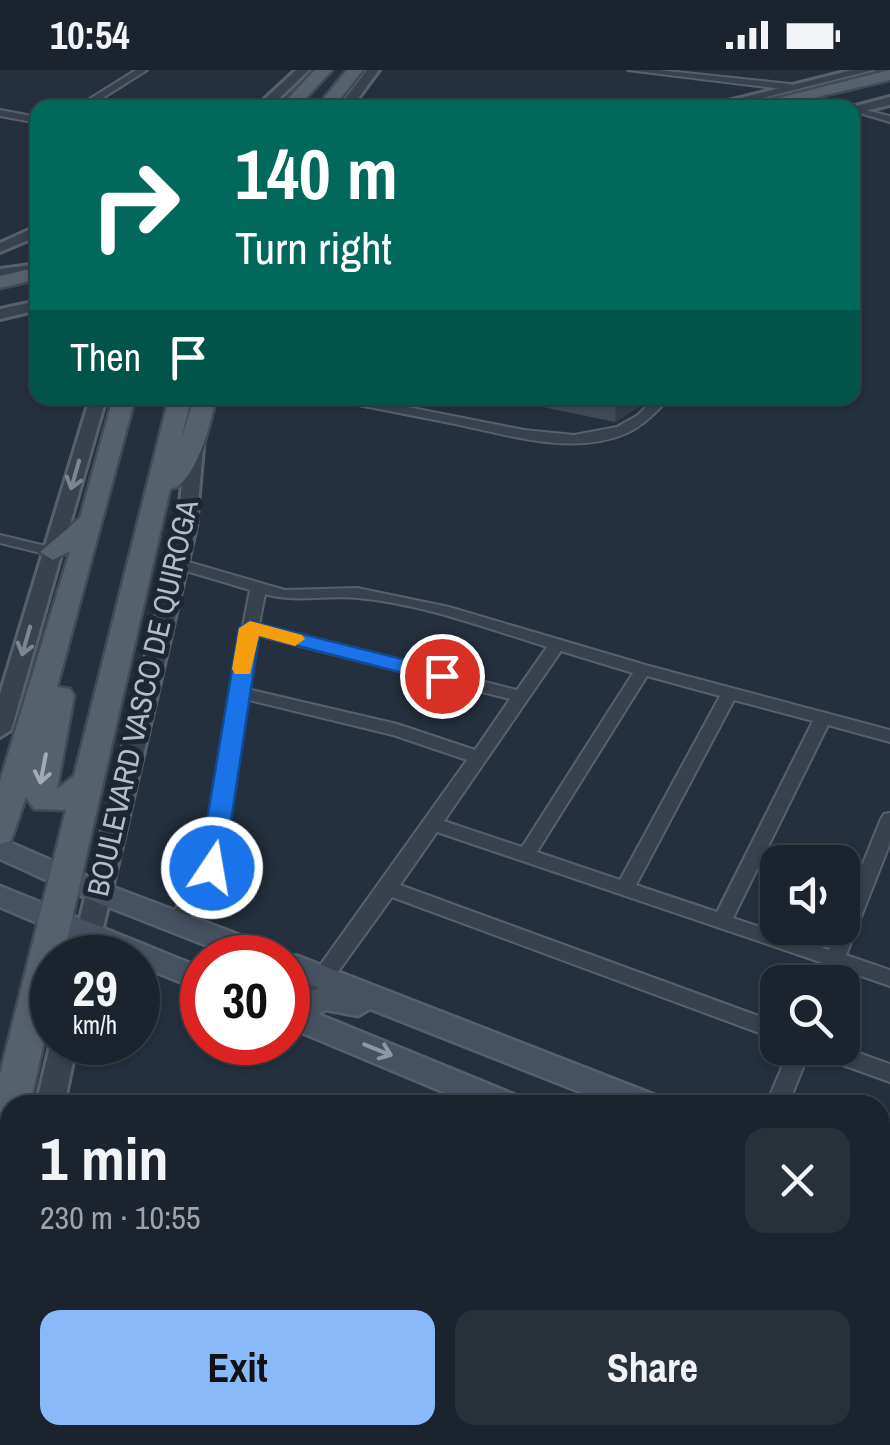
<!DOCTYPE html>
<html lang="en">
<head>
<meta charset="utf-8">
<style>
  :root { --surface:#1b242e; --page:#28303a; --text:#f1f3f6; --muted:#a0a4aa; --line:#39414a; --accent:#89b9f9 }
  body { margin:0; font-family:"Archivo Narrow",sans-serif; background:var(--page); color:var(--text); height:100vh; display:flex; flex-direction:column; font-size:38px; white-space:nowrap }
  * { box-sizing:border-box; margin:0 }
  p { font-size:32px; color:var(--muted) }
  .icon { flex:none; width:55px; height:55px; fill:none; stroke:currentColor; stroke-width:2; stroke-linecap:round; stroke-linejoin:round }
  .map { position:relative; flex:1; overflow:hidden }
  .drawer { position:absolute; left:0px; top:1025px; width:890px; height:350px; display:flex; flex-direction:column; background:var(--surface); border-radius:30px 30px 0 0; box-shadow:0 2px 8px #0004,0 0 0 2px var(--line) }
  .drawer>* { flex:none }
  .guide { position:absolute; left:30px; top:30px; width:830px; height:305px; border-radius:20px; box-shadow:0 2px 8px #0004,0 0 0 2px var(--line); background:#00695c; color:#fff; overflow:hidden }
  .controls { position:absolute; left:760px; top:775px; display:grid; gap:20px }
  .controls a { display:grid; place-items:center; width:100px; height:100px; border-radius:20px; background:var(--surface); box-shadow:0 2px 8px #0004,0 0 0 2px var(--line); font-size:50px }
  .speed { position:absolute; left:30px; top:865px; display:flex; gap:20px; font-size:50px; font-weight:700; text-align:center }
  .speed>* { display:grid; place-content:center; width:130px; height:130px; border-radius:50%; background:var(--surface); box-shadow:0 2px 8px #0004,0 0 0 2px var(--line); line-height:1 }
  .speed small { font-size:25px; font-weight:400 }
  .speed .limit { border:15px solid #d22; background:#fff; color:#111 }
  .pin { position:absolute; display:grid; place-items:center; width:85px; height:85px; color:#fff; margin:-42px; border:5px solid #fff; border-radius:50%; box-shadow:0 2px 10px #0007 }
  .me { position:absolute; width:110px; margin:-55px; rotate:12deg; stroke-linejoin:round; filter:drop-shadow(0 0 8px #0008) }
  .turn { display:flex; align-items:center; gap:35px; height:210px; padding:0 40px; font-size:45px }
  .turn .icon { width:130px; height:130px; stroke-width:2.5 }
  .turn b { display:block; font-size:70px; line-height:85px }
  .then { display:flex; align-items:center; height:95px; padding:0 40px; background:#0003; gap:20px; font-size:38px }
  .round { display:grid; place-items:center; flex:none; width:105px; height:105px; border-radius:20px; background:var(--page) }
  .overview { display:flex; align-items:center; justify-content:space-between; height:170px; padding:0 40px }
  h1 { font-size:60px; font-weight:800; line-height:75px }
  .cta { display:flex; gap:20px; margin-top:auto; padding:20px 40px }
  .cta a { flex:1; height:115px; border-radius:20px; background:var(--accent); color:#111; font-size:40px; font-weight:800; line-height:115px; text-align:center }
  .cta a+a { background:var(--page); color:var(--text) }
  .status { display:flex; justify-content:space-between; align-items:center; height:70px; padding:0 50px; background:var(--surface); direction:ltr }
  .status svg { height:28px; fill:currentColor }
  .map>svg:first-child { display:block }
</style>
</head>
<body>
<div class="status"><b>10:54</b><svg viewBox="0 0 49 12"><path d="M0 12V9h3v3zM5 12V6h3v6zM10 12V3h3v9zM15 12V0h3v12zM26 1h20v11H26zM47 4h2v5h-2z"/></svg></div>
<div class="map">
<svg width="890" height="1375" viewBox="0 0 890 1375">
  <rect width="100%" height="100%" fill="#24303e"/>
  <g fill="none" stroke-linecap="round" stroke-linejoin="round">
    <g stroke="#56606c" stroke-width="4">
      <g id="minor">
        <path d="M136 0H147L87 38H75Z"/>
        <path d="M628 0H658L790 14 795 17 790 20Z"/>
        <path d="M853 37 890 46V52L853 41Z"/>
        <path d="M0 40 38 47V53L0 46Z"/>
        <path d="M336 328H362L524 360 574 365 617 357 638 345 655 328H669C657 342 644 355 627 363 573 387 505 364 450 353 415 346 379 339 343 332Z"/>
        <path d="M0 465 58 479 60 482 53 486 0 473Z"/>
        <path d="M178 489 285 520 357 518 449 537 649 596 890 660V672L828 655 733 848 829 880 838 858H842V845L881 749 884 744 890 743V773L846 885 890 900V916L841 899 836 912H816L823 893 437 762 400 815 778 953V970L392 827 330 913 299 946 288 947V931L316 901 467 690 393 665 245 629 227 772 213 815 183 857H169L166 852 194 813 209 772 230 622 250 520 173 497 170 494 173 491ZM265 524C296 533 326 525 358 528 422 534 486 558 547 577L517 620 259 555ZM257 565 510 629 475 680 397 654 247 619ZM561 581 633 603 522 777 444 751ZM647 606 720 626 620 810 537 782ZM734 630 813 651 717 842 636 815Z"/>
        <path d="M842 977 890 994V1012L812 984 810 980 788 1035H766L790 978Z"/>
        <path d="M880 1243 890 1247V1271L880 1267Z"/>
        <path d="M0 1300 10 1302V1326L0 1324Z"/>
        <path d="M209 1365H271L277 1375H215Z"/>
        <path d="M289 1365H315L312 1375H286Z"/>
        <path d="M750 1365H797L803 1375H756Z"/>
      </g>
    </g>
    <g stroke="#56606c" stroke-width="6">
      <g id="tertiary">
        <path d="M296 0H309L269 38H255Z"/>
        <path d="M367 0H379L351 38H338Z"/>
        <path d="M852 0H873L724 38H700Z"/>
        <path d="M890 27V35L852 44V38H848Z"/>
        <path d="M38 156V166L0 182V173Z"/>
        <path d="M38 194V203L0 207V199Z"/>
        <path d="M38 231V240L0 249V239Z"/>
        <path d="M90 328H106L11 660 0 667V624Z"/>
        <path d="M195 362 204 367 196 457 96 888H70L178 457 186 367Z"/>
        <path d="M52 968V972H77L64 1035H36Z"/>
        <path d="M10 1209V1283L0 1287V1213Z"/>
      </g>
    </g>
    <g stroke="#56606c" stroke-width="5">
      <g id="secondary">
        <path d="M0 768 108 815 279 880 282 885 298 886 658 1026 663 1035H613L370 939 358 946 326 940 318 944 518 1026 523 1035H474L288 957V932L319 918 288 906V888H238L88 829 0 789Z"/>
        <path d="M0 816 202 898V921L138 895V888H119L0 837Z"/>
        <path d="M880 1112 890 1116V1146L880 1142Z"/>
        <path d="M880 1176 890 1180V1213L880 1209Z"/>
      </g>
    </g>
    <g stroke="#414b57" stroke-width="5">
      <g id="primary">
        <path d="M315 0H332L297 38H279Z"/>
        <path d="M347 0H363L333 38H316Z"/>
        <path d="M890 0V10L770 38H739Z"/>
        <path d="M38 197V209L0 218V206Z"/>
        <path d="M113 328H135L57 617 70 619 74 626 57 719 74 706 169 328H191L181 371 194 328H216C211 351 196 415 170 419L63 888H52V935L30 1035H10V1101L0 1105V1004L66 740 34 739 26 727 11 771 0 774V711L70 481 53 490 40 482 80 448Z"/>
      </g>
    </g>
    <use href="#minor" fill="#38424e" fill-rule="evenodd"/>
    <use href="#tertiary" fill="#38424e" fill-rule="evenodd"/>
    <use href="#secondary" fill="#465161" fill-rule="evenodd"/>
    <use href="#primary" fill="#56616e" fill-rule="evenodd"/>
  </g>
  <path fill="#404b59" d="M523 328H649L646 332 615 352 523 333Z"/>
  <path fill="#343d48" d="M626 328H649L646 332 615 352 616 334Z"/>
  <path fill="#4a5767" stroke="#343d48" stroke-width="2.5" d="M587 328H626L616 334Z"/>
  <defs><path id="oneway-shaft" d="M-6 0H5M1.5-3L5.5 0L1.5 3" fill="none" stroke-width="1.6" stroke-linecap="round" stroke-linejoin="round" transform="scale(2.5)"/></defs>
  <g stroke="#7c8692">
    <use href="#oneway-shaft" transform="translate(75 405) rotate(106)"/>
    <use href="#oneway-shaft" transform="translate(26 571) rotate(106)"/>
  </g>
  <use stroke="#a0abb7" href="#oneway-shaft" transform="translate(43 699) rotate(101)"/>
  <use stroke="#8d97a5" href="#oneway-shaft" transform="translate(378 980) rotate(22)"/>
  <path fill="#1a73e8" stroke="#114b97" stroke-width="2.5" d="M250 551 450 601 453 606 442 613 259 566 224 798 220 804H203L199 798 239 558Z"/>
  <path fill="#f59e0b" d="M250 551 302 565 305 569 295 576 259 566 250 604H235L232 599 239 558Z"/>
  <g text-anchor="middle" stroke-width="10" stroke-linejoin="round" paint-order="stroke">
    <g font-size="30" fill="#b3bdc9" stroke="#1d2733">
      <text transform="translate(143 628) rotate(-77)" y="10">BOULEVARD VASCO DE QUIROGA</text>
    </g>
  </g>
</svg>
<div class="controls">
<a><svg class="icon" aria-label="sound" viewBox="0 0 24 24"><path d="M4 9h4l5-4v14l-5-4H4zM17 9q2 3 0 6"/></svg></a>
<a><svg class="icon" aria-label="search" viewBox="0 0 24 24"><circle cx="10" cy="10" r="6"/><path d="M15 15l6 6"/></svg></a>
</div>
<div class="speed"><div>29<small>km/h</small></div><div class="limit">30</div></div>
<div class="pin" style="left:442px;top:606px;background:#d93025"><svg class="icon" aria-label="arrive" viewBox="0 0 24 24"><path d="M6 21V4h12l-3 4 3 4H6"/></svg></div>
<svg class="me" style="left:212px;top:798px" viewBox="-20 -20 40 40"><circle r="17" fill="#1a73e8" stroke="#fff" stroke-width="3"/><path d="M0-11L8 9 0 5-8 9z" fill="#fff"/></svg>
<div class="guide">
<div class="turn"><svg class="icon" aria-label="right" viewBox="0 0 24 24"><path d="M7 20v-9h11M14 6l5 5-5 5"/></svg><div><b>140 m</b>Turn right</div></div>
<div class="then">Then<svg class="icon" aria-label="arrive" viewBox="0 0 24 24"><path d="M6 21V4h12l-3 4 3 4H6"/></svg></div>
</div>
<section class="drawer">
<div class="overview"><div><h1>1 min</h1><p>230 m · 10:55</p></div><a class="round"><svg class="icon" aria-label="close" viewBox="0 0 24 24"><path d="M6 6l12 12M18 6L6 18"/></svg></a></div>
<div class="cta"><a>Exit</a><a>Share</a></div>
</section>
</div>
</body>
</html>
